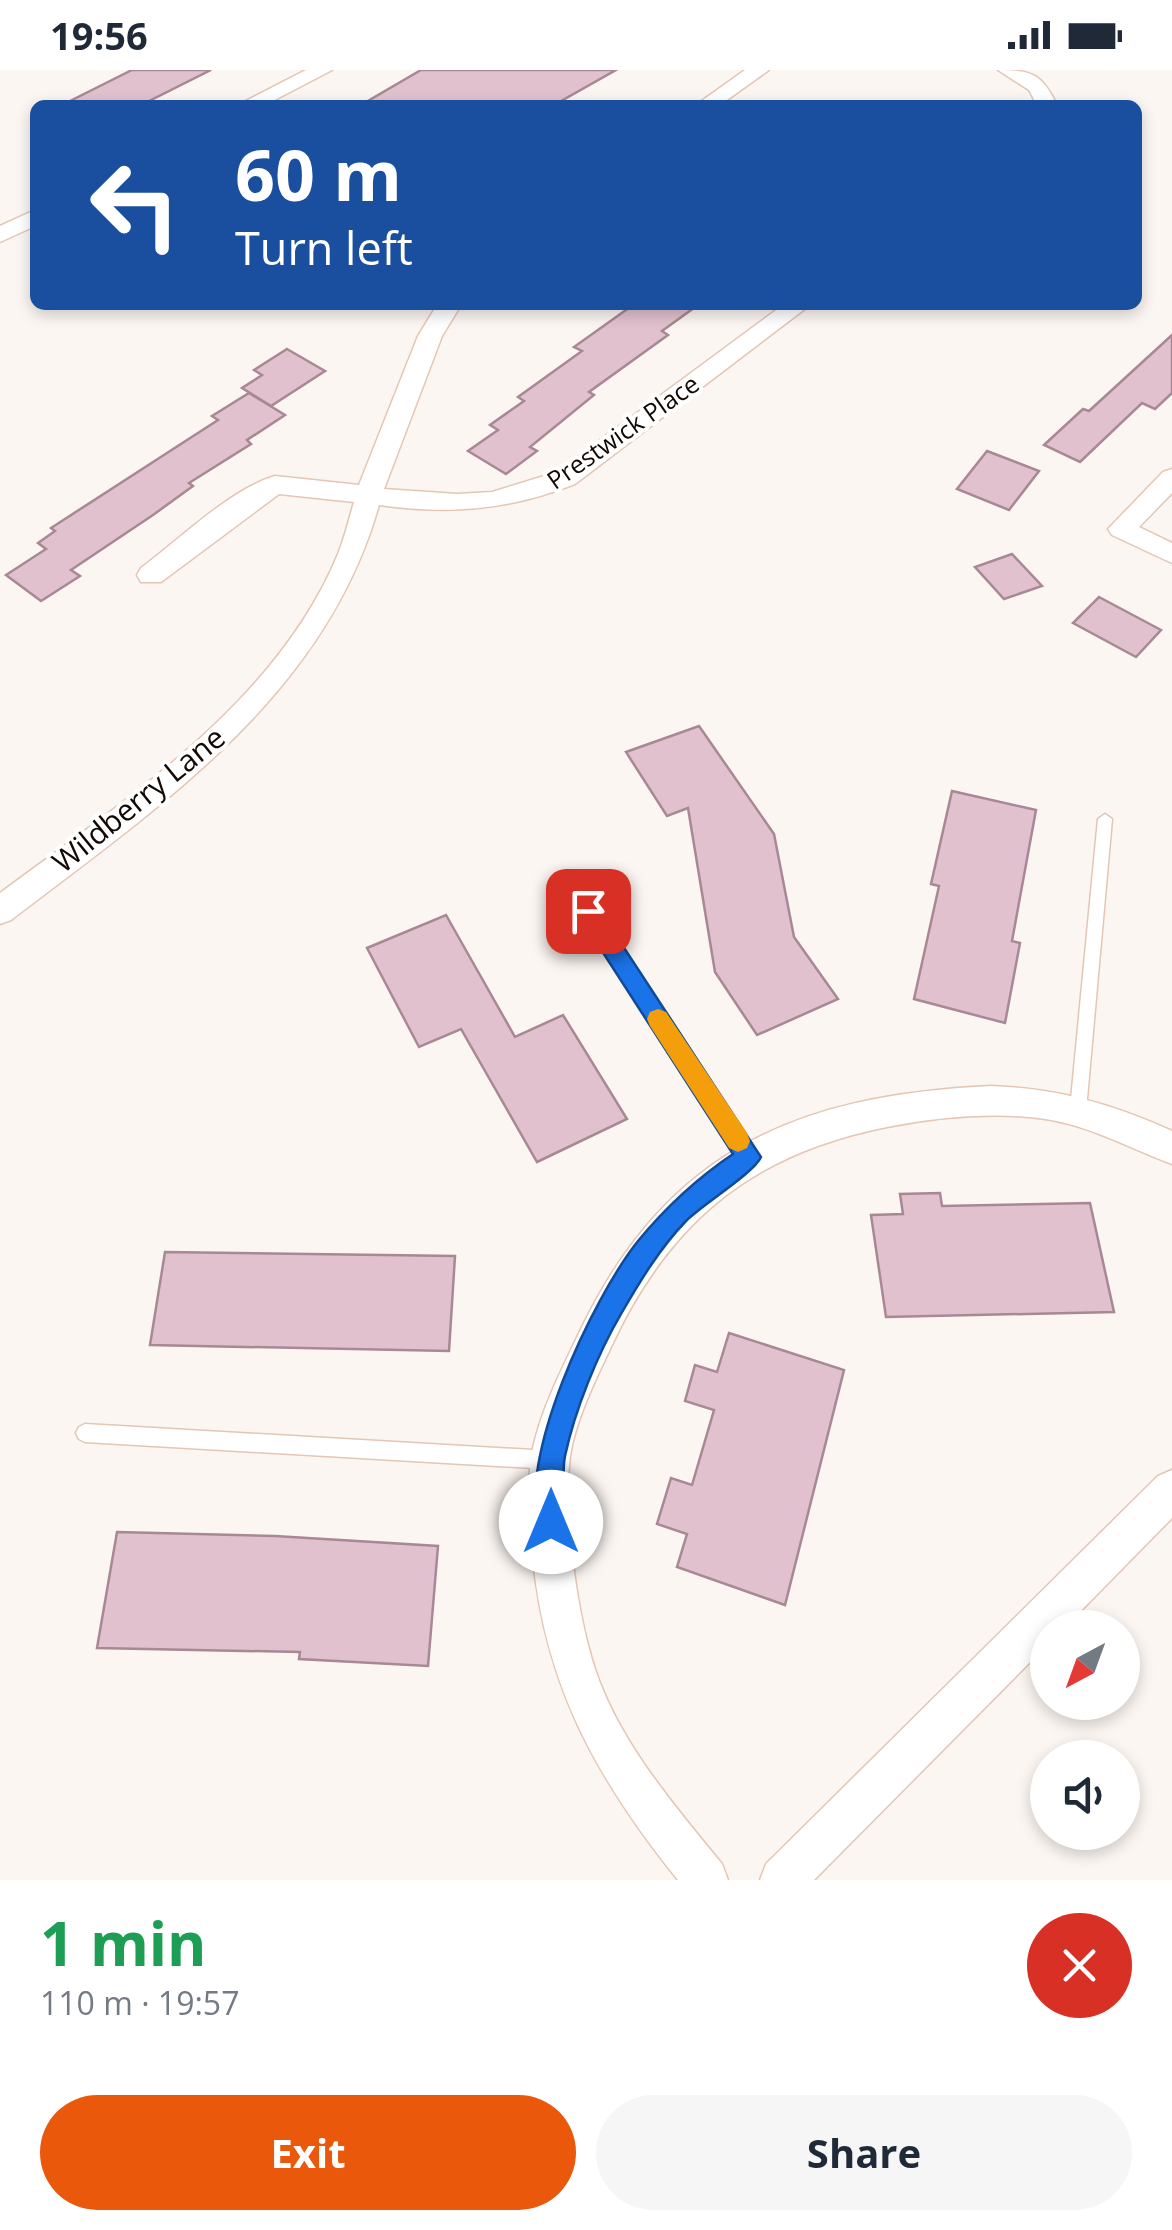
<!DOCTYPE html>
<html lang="en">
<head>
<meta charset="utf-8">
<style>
  :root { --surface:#fff; --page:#f6f6f7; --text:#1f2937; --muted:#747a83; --accent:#ea580c }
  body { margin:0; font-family:"Open Sans",sans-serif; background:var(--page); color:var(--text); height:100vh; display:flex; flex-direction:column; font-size:38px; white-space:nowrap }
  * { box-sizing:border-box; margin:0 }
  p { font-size:32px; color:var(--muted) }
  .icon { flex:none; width:55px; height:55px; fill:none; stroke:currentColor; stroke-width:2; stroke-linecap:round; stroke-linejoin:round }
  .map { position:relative; height:1810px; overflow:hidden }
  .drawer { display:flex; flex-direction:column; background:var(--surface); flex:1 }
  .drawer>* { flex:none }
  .hud { position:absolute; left:30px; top:30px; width:1112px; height:210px; border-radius:15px; box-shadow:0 5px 15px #0003; background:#1a4fa0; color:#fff; overflow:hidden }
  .needle { width:65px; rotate:221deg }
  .controls { position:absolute; left:1030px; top:1540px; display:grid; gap:20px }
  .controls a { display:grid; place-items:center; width:110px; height:110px; border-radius:50%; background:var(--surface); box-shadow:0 5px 15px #0003; font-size:50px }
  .pin { position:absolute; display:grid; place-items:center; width:85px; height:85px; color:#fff; margin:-42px; border-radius:20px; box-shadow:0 5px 15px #0006 }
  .me { position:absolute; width:110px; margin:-55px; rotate:0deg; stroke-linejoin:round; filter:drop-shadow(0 0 8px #0008) }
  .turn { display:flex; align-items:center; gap:35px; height:210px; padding:0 40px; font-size:45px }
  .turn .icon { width:130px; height:130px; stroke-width:2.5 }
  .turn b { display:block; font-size:70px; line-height:85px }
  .round { display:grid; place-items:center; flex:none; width:105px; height:105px; border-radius:52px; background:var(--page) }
  .overview { display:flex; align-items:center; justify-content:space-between; height:170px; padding:0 40px }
  h1 { font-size:60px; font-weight:700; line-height:75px; color:#1e9e55 }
  .action { display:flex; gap:20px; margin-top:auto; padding:20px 40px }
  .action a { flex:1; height:115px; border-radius:60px; background:var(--accent); color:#fff; font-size:40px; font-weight:700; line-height:115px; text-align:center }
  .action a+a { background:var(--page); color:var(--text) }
  .status { display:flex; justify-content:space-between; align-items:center; height:70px; padding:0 50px; background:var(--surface); direction:ltr }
  .status svg { height:28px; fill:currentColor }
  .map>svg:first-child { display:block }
</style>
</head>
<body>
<div class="status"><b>19:56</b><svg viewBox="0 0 49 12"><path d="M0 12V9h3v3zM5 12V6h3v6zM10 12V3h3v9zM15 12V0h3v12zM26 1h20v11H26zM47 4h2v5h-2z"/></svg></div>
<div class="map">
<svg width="1172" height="1810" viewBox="0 0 1172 1810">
  <rect width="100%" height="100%" fill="#fcf6f2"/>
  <g fill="#e2c1ce" stroke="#a88895" stroke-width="2.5">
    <path d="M132 0H211L141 35H62Z"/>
    <path d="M421 0H616L554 35H361Z"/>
    <path d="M633 235H698L662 261 668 265 589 322 594 325 530 377 537 381 506 404 468 381 498 360 490 355 524 331 518 327 582 281 574 277Z"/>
    <path d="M1172 265V323L1155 339 1142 333 1080 392 1044 375 1083 339 1089 341Z"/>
    <path d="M287 279 325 301 271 336 242 318 262 305 254 300Z"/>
    <path d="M249 323 285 345 247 370 251 374 189 413 193 416 153 445 71 500 80 506 41 531 6 505 46 479 38 473 55 461 51 458 218 350 212 346Z"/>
    <path d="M987 381 1039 401 1009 440 957 419Z"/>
    <path d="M1012 484 1042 516 1004 529 975 497Z"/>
    <path d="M1099 527 1161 560 1136 587 1073 553Z"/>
    <path d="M699 656 774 764 794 867 838 929 757 965 715 902 688 738 667 746 626 682Z"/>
    <path d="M952 721 1036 740 1012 871 1020 873 1005 953 914 929 939 816 931 814Z"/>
    <path d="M446 845 515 967 563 945 627 1049 537 1092 461 959 419 977 367 878Z"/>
    <path d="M940 1123 942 1136 1090 1133 1114 1242 886 1247 871 1145 903 1144 900 1124Z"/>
    <path d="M165 1182 455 1186 449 1281 150 1275Z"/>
    <path d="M729 1263 844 1300 785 1535 677 1497 687 1464 657 1454 671 1408 692 1415 714 1340 685 1331 695 1295 717 1302Z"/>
    <path d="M117 1462 275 1466 438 1476 428 1596 299 1589 300 1582 97 1578Z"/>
  </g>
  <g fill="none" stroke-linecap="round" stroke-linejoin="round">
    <g stroke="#e4c6b4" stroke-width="3">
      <g id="lane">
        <path d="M1105 744 1112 749 1086 1040 1084 1045 1078 1047 1072 1045 1070 1040 1098 749Z"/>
        <path d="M588 835 593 837 755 1082 757 1087 755 1092 749 1094 743 1092 583 845 581 841 583 837Z"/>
        <path d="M85 1354 550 1381 556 1384 559 1390 556 1396 550 1399 85 1372 79 1369 76 1363 79 1357Z"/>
      </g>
    </g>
    <g stroke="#e4c6b4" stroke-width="3">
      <g id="street">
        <path d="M306 0H332L265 35H238Z"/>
        <path d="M745 0H769L720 35H696Z"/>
        <path d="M998 0C1032 0 1042 4 1057 35H1037L1029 20Z"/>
        <path d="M35 140V156L0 172V156Z"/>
        <path d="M437 235H461L442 266 384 419 457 424 492 422 557 402 783 235H810L575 414C509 440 449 445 379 435 325 626 160 736 11 850L0 854V823C125 730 276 634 338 484 345 467 349 449 354 432L279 424 161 512H141L137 505 141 498C179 470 230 419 275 406L359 415 418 266Z"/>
        <path d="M1172 399V423L1139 457 1172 473V493L1112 465 1108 459 1163 402Z"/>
        <path d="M991 1016C1056 1018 1113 1034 1172 1061V1094C1124 1076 1082 1051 1029 1047 982 1043 933 1048 887 1057 751 1084 669 1152 611 1277 596 1309 580 1341 572 1375 560 1432 577 1544 595 1599 619 1672 674 1735 722 1794L728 1810H678C591 1702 538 1602 531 1461 530 1434 527 1405 533 1378 542 1337 563 1297 581 1259 668 1079 799 1025 991 1016Z"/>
        <path d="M1172 1400V1448L1064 1558H1048V1574L814 1810H760L766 1794 1158 1406Z"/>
      </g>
    </g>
    <use href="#lane" fill="#fff" fill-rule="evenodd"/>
    <use href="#street" fill="#fff" fill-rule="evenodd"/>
  </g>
  <path fill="#1a73e8" stroke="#114b97" stroke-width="2.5" d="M588 832 596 835 761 1087C754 1103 703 1134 686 1151 660 1178 640 1211 621 1244 597 1285 575 1340 565 1386 560 1411 570 1438 561 1462L551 1466 541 1462C513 1394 594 1226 638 1171 666 1137 696 1109 733 1084L580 847 577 841 580 835Z"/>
  <path fill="#f59e0b" d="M658 939 666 942 747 1063 750 1071 747 1078 738 1082 729 1078 650 956 647 949 650 942Z"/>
  <g text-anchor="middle" stroke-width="8" stroke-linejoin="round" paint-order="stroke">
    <g font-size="25" fill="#120904" stroke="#fff">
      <text transform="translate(623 362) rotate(-35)" y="9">Prestwick Place</text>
    </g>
    <g font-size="30" fill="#120904" stroke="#fff">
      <text transform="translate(139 730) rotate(-39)" y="10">Wildberry Lane</text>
    </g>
  </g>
</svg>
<div class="controls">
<a><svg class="needle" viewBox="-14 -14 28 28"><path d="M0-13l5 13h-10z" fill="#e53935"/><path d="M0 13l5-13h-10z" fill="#747a83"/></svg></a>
<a><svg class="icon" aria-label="sound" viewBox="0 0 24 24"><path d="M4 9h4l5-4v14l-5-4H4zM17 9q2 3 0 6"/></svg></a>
</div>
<div class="pin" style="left:588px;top:841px;background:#d93025"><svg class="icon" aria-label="arrive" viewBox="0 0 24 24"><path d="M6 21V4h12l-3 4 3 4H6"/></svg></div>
<svg class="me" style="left:551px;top:1452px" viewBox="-20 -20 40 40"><circle r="19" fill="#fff"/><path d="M0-13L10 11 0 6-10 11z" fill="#1a73e8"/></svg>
<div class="hud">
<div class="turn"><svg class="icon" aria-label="left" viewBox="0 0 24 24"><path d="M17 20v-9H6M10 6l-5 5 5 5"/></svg><div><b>60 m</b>Turn left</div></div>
</div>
</div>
<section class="drawer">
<div class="overview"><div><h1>1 min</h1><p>110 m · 19:57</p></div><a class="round" style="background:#d93025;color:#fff"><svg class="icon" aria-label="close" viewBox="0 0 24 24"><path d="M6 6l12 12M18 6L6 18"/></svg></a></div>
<div class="action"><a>Exit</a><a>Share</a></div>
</section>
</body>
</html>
